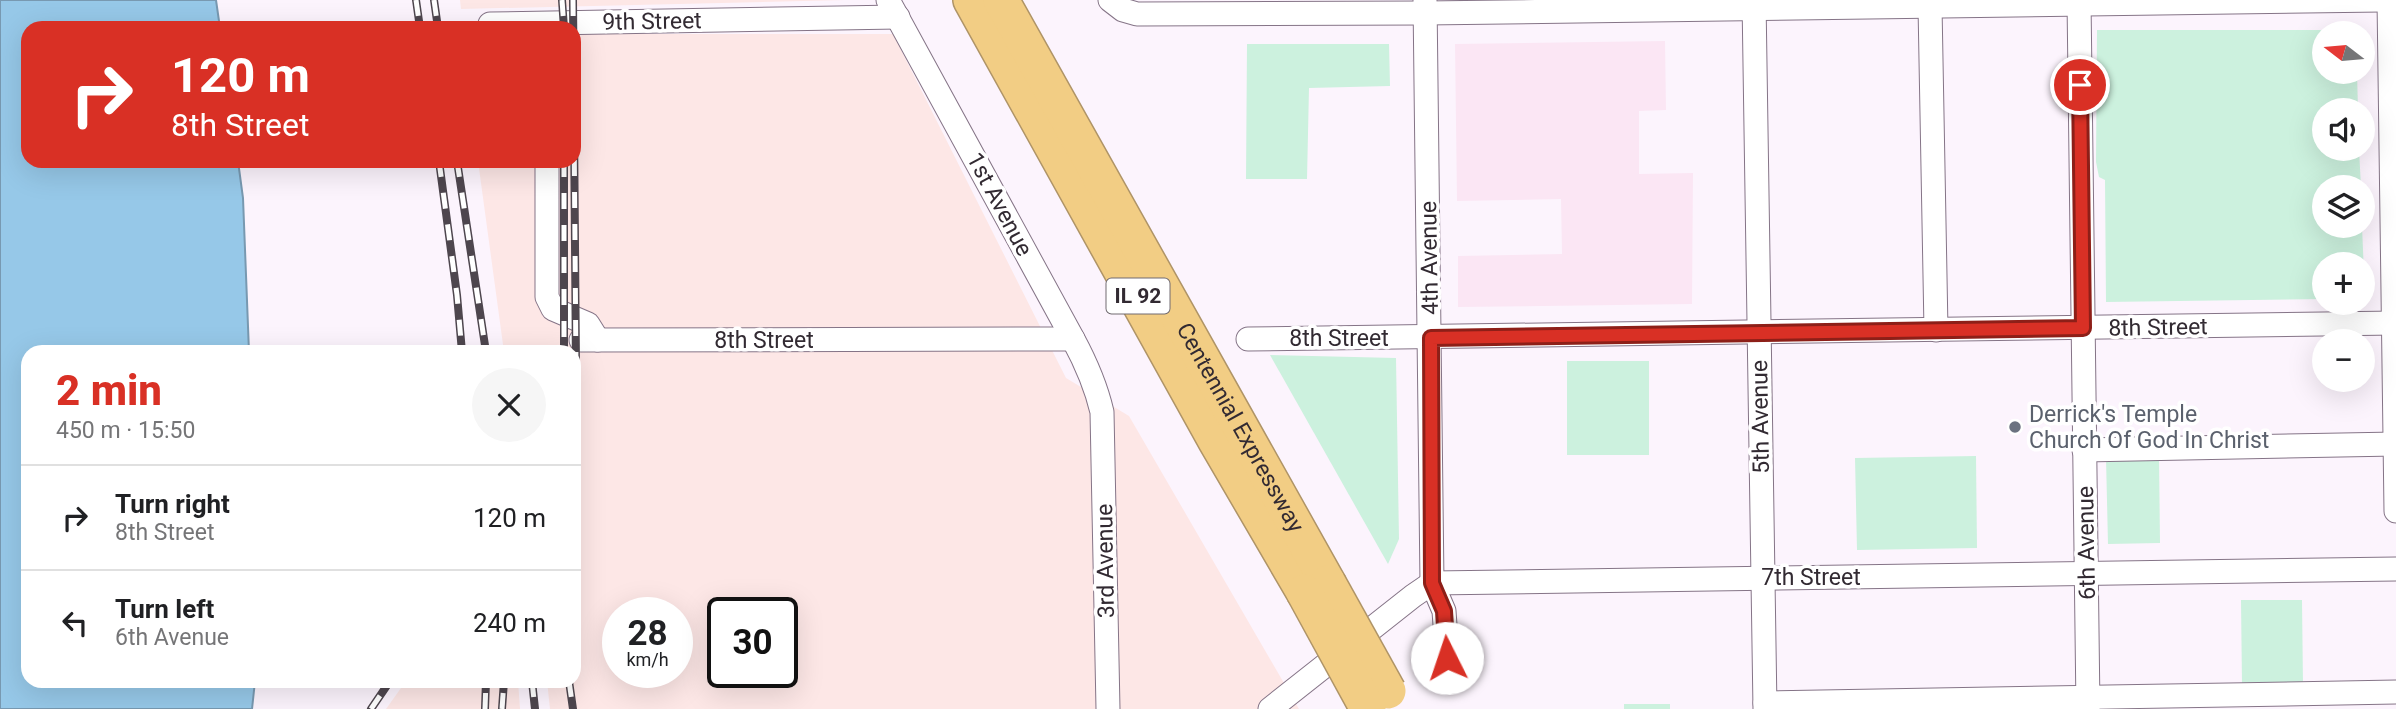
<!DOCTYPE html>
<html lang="en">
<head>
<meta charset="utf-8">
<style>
  :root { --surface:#fff; --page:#f6f6f6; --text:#202124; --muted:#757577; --line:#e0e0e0; --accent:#d93025 }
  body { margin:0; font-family:Roboto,sans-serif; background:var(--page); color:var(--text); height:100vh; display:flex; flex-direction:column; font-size:26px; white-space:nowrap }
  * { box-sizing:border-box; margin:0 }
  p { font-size:23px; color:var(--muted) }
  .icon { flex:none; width:38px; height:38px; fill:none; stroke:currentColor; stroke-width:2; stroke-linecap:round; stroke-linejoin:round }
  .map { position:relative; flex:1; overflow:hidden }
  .details { position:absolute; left:21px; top:345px; width:560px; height:343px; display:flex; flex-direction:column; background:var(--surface); border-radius:21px; box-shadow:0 7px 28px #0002 }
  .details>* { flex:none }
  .hud { position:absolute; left:21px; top:21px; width:560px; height:147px; border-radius:21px; box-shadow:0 7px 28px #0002; background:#d93025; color:#fff; overflow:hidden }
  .needle { width:46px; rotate:286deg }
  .tools { position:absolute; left:2312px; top:21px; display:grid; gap:14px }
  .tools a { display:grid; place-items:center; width:63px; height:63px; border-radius:50%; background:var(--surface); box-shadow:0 7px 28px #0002; font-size:35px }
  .speed { position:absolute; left:602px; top:597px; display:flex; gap:14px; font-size:35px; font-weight:700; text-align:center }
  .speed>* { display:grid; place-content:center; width:91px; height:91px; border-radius:50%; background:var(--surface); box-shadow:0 7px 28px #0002; line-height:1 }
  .speed small { font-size:18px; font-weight:400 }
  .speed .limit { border:4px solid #111; border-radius:10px; background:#fff; color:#111 }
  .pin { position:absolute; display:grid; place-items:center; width:60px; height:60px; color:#fff; margin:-30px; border:4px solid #fff; border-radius:50%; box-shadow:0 2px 7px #0007 }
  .me { position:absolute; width:77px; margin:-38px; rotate:356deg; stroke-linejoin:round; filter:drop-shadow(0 0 5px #0008) }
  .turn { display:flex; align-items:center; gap:24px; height:147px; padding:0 35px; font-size:32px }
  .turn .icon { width:91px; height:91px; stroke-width:2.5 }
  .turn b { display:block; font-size:49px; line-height:60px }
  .round { display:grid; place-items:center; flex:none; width:74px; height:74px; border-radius:37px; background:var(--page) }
  .summary { display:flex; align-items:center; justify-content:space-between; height:119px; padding:0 35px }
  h1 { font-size:42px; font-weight:800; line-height:52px; color:var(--accent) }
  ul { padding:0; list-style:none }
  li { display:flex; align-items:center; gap:21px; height:105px; padding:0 35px; border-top:2px solid var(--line) }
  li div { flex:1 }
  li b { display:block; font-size:26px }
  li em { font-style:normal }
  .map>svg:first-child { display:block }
</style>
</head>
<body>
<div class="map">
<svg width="2396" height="709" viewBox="0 0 2396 709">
  <rect width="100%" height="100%" fill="#fcf4fd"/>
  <path fill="#fbe6f4" d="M1665 41 1666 110 1639 111V174L1693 173 1692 304 1458 307V256L1562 254 1561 199 1457 201 1455 44Z"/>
  <g fill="#fde7e6" fill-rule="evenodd">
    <path d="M460 0H845L461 9Z"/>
    <path d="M574 34H893L1066 378 1129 416 1299 709H550L547 681H574V352H504L478 161H574ZM618 612H677V672H618ZM723 612H782V672H723Z"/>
    <path d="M406 681H518L520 709H386Z"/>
  </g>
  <g fill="#ccf1de">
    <path d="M2097 30H2355V33H2324V72H2357L2358 110H2324V149H2359L2361 187H2324V226H2362L2365 298H2363L2362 264H2324V299L2106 302 2105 180 2099 177 2096 162Z"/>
    <path d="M1247 44H1389L1390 86 1309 88 1307 179H1246Z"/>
    <path d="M1270 355 1396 358 1399 539 1388 564Z"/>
    <rect x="1567" y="361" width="82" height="94"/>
    <path d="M1976 456 1977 548 1857 550 1855 458Z"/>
    <path d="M2159 457 2160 543 2108 544 2106 458Z"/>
    <path d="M2241 600H2302L2303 686H2242Z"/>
    <rect x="1624" y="704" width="46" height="5"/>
  </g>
  <path fill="#96c8e8" stroke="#7899b1" stroke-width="2" d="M0 0H216L220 28H28V161H238L243 198 249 352H28V681H255L252 709H0Z"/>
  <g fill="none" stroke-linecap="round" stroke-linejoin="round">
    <g stroke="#857487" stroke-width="25">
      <g id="minor">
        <path d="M888 0 1073 339C1086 363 1096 386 1102 412L1108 709"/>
        <path d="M1110 0 1123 10 1137 14 1425 13 2382 0"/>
        <path d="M1425 0 1432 583 1444 611 1449 682"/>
        <path d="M1754 0 1765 709"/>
        <path d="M2079 0 2088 709"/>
        <path d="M2389 0 2396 511"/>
        <path d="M1930 6 1936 330"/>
        <path d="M490 24 898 17"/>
        <path d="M547 161V297L553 309 588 324 598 340"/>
        <path d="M1248 339 2396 323"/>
        <path d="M581 340 1073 339"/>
        <path d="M2084 450 2396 444"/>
        <path d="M1765 703 2396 692"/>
        <path d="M1270 709 1413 596 1432 583 2396 569"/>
      </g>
    </g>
    <g stroke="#af9467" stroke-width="38">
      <g id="highway">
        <path d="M971 0 1216 441 1304 592"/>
        <path id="s1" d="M1001 0 1328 583"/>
      </g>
    </g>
    <use href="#minor" stroke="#fff" stroke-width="23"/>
    <use href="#highway" stroke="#f2cd84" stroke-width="35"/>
    <g stroke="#4e464e" stroke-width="8">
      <g id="rail">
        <path d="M416 0 420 28"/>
        <path d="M434 0 438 28"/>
        <path d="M562 0 564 28"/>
        <path d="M573 0 576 368"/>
        <path d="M439 161 457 295 462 352"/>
        <path d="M457 161 486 352"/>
        <path d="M564 161V352"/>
        <path d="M532 681 535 709"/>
        <path d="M569 681 573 709"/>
        <path d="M371 709 390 681"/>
        <path d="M485 709 486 681"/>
        <path d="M502 709 504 681"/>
      </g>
    </g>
    <use href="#rail" stroke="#fff" stroke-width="5" stroke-dasharray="16" stroke-linecap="butt"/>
    <g stroke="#af9467" stroke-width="38" stroke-linecap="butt">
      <g id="highway-bridge">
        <path d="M1328 583 1388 691"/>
        <path d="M1304 592 1368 709"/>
      </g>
    </g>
    <use href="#highway-bridge" stroke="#f2cd84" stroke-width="35"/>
  </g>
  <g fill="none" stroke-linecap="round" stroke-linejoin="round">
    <g stroke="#8d1f18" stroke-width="18">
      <path id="route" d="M1447 658 1444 611 1432 583 1431 338 2083 328 2080 85"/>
    </g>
    <use href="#route" stroke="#d93025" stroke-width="12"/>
  </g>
  <circle fill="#6b7280" stroke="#fff" stroke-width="2.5" cx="2015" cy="427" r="7"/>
  <g text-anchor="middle" stroke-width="7" stroke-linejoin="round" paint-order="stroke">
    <rect fill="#fff" stroke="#706a70" stroke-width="2" x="1106.5" y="278.5" width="63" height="35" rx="5"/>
    <g font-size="21" font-weight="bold" fill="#322a32">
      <text x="1138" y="303">IL 92</text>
    </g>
    <g font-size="23" fill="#322a32" stroke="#fff">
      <text transform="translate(652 21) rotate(-1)" y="8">9th Street</text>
      <text transform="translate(1000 204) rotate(62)" y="8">1st Avenue</text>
      <text transform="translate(1429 258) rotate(-91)" y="8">4th Avenue</text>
      <text transform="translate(2158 327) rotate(-1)" y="8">8th Street</text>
      <text x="1339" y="346">8th Street</text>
      <text x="764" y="348">8th Street</text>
      <text transform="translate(1760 417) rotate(-91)" y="8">5th Avenue</text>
      <text dy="8" stroke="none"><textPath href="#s1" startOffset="490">Centennial Expressway</textPath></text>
      <text transform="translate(2086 543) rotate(-91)" y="8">6th Avenue</text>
      <text transform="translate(1105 561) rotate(-91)" y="8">3rd Avenue</text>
      <text x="1811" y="585">7th Street</text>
    </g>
    <g font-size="23" fill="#5b616d" stroke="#fff" text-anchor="start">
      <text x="2029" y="422">Derrick's Temple<tspan x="2029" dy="26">Church Of God In Christ</tspan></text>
    </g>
  </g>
</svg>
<div class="tools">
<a><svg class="needle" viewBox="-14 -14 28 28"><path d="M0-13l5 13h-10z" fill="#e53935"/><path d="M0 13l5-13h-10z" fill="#757577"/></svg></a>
<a><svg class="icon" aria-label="sound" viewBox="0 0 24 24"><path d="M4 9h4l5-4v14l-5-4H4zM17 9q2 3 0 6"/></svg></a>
<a><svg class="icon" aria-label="layers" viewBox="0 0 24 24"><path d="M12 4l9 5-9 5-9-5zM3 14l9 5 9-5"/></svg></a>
<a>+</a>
<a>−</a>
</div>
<div class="speed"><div>28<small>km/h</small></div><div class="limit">30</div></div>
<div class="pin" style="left:2080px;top:85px;background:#d93025"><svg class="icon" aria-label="arrive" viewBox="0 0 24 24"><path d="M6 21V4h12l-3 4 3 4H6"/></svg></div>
<svg class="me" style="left:1447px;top:658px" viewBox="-20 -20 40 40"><circle r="19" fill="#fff"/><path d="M0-13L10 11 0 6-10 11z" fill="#d93025"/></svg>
<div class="hud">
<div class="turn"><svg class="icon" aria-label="right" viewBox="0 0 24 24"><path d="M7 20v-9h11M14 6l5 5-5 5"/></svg><div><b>120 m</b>8th Street</div></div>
</div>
<section class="details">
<div class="summary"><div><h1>2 min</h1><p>450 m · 15:50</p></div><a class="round"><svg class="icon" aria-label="close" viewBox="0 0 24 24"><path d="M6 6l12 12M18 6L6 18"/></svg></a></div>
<ul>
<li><svg class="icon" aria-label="right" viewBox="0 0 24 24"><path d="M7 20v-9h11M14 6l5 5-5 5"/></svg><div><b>Turn right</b><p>8th Street</p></div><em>120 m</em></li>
<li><svg class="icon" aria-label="left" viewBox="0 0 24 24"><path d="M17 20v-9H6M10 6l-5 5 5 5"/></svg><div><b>Turn left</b><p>6th Avenue</p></div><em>240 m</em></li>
</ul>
</section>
</div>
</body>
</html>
